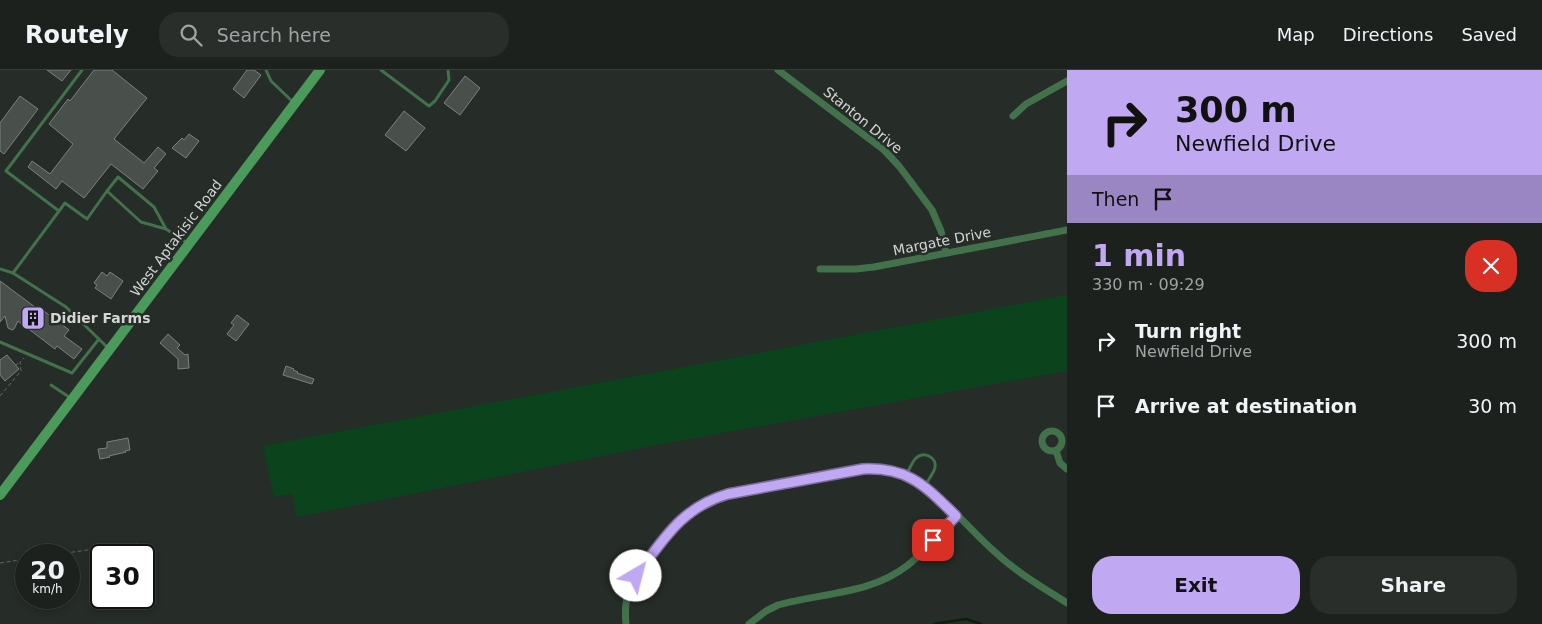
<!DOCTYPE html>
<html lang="en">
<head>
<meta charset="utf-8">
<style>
  :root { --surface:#1c211d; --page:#292e2a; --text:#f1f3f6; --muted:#a0a3a4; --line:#3a3e3b; --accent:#c0a8f3 }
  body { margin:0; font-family:"DejaVu Sans",sans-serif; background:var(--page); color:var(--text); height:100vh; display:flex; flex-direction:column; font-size:19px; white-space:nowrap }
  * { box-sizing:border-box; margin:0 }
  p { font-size:16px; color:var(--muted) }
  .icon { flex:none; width:28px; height:28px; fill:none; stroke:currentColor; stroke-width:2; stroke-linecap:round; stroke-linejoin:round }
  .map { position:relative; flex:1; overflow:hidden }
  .panel { display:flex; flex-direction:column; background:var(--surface); width:475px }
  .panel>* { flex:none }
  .banner { background:#c0a8f3; color:#111; overflow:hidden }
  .speed { position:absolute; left:15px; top:474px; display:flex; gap:10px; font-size:25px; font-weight:700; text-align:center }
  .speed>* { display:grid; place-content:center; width:65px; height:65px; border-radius:50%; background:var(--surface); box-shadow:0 2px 8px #0003,0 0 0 1px var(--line); line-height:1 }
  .speed small { font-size:12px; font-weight:400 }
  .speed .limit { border:2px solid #111; border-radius:8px; background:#fff; color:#111 }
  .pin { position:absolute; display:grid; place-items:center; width:42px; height:42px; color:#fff; margin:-21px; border-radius:10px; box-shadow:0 2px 8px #0006 }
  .me { position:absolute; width:55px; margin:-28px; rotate:37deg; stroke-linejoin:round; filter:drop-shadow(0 0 4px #0008) }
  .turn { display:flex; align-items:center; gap:18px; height:105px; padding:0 25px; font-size:22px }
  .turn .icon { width:65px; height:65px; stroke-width:2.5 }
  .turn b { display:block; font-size:35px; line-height:42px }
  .then { display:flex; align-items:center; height:48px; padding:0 25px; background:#0003; gap:10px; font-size:19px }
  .round { display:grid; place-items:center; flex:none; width:52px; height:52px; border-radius:20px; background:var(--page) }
  .overview { display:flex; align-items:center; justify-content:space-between; height:85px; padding:0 25px }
  h1 { font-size:30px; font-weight:700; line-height:38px; color:var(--accent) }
  .action { display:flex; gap:10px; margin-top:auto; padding:10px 25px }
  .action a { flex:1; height:58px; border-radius:20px; background:var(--accent); color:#111; font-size:20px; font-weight:700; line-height:58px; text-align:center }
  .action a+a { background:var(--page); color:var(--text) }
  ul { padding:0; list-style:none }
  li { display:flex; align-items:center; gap:15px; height:65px; padding:0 25px }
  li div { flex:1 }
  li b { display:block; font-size:19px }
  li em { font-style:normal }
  header { display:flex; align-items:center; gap:30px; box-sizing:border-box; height:70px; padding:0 25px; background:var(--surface); border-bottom:1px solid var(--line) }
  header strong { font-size:24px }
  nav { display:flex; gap:28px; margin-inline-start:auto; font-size:18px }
  .search { width:350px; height:45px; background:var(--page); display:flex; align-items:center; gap:12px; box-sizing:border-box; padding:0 18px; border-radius:20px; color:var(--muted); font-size:19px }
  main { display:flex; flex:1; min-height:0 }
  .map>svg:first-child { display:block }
</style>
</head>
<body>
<header>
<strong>Routely</strong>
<div class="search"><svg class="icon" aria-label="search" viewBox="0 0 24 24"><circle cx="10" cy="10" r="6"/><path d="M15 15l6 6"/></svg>Search here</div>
<nav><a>Map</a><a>Directions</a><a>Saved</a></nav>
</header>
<main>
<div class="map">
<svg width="1067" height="554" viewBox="0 0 1067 554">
  <rect width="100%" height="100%" fill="#262c27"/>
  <path fill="#0b441c" d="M1067 225V301L662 374 297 447 292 424 274 427 263 376Z"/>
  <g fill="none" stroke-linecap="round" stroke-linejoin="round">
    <path stroke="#08200d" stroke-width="2.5" d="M934 554 966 549 981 554"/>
  </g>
  <g fill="#494f4a" stroke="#7b827c">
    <path d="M47 0H71L62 11Z"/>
    <path d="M94 0H112L147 28 114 69 144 93 158 77 166 84 154 98 158 101 143 119 111 94 84 128 62 111 56 119 28 97 32 91 50 104 73 74 49 54 68 29 70 31Z"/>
    <path d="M247 0H254L261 5 244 28 233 19Z"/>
    <path d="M465 6 480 18 460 45 444 33Z"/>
    <path d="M20 26 38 39 4 84 0 81V53Z"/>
    <path d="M404 41 425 58 406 81 385 65Z"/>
    <path d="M189 64 199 71 186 88 172 78 182 68 184 70Z"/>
    <path d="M102 202 107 206 110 202 123 211 111 229 95 218 97 215 94 213Z"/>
    <path d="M0 211 43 243 44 241 69 260 64 266 82 279 74 289 57 276 55 279 18 251 14 259 12 260 8 258 5 246 0 252Z"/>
    <path d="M237 245 249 254 236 271 227 264 234 255 231 253Z"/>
    <path d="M168 264 180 275 177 278 185 285 188 284 189 298 178 299V289L160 273Z"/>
    <path d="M7 285 19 299 5 311 0 305V290Z"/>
    <path d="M286 296 294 299 293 300 298 302 297 303 314 309 312 314 283 305Z"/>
    <path d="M128 368 130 380 125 381 126 382 109 386 110 387 100 389 98 379 107 378V372Z"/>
  </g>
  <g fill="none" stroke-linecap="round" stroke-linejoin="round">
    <g stroke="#616662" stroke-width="1" stroke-dasharray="4 2.5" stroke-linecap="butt">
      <path d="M15 295 20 293"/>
      <path d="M0 326 21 301 20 292 24 288"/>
      <path d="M52 485 137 473"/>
      <path d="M0 493 26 489"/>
    </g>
    <g stroke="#42714b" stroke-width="3">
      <path d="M266 0 271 11 293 32"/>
      <path d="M381 0 429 36 435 31 449 10 448 0"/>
      <path d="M59 141 6 101 82 0"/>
      <path d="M166 159 154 137 118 107 107 121 141 152 166 159 187 173"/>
      <path d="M0 199 13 203 66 237 107 277"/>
      <path d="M13 203 65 133 87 149 107 121"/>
      <path d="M0 272 72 303 99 269"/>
      <path d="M51 315 72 329"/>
      <path d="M906 405C909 400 912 392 916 388 924 381 937 387 935 398 933 404 928 410 925 416"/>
    </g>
    <g stroke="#42714b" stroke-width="7">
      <path d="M778 0 884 80 899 96 932 140 941 161 946 183"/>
      <path d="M1013 46 1026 34 1067 11"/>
      <path d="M820 199H856L874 197 1067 160"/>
      <circle cx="1052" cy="371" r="10"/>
      <path d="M1056 381 1060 393 1067 399"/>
      <path d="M626 554C625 544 625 534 628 524 635 501 676 450 696 437 706 431 717 427 728 425L863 399C872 399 881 398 890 400 930 408 965 456 995 482 1016 502 1042 517 1067 533"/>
      <path d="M749 554 766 541 778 535C821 523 872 524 908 495 926 481 941 462 957 445"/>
    </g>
    <path stroke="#4b995b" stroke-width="10" d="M0 425 320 0"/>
  </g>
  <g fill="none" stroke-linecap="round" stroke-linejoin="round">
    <g stroke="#7d6d9e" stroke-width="12">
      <path id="route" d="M636 506C663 470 682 437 728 424L863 399C909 397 925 416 956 446L933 470"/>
    </g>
    <use href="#route" stroke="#c0a8f3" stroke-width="9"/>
  </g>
  <defs>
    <g id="building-square" transform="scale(1.25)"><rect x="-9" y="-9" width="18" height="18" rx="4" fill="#c0a8f3" stroke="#262c27"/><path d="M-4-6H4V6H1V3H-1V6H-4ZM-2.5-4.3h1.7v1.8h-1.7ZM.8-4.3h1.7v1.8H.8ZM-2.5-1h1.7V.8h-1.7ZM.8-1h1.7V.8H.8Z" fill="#111"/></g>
  </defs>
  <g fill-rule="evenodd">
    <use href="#building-square" x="33" y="248"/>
  </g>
  <g text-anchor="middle" stroke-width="5" stroke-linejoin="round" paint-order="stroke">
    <g font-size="14" fill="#d3d6d3" stroke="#262c27">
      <text transform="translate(863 50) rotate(39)" y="5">Stanton Drive</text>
      <text transform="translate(176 168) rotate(-53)" y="5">West Aptakisic Road</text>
      <text transform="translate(942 171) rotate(-11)" y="5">Margate Drive</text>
    </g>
    <g font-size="14" font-weight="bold" fill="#d3d6d3" stroke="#262c27" text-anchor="start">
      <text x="50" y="253">Didier Farms</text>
    </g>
  </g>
</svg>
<div class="speed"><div>20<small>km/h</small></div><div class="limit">30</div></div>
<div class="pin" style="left:933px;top:470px;background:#d93025"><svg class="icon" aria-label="arrive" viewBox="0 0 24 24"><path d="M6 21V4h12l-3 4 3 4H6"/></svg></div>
<svg class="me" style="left:636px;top:506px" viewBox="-20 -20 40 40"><circle r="19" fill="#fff"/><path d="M0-13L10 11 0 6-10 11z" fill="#c0a8f3"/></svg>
</div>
<section class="panel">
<div class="banner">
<div class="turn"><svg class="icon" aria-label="right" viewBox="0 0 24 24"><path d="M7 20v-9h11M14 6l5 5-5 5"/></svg><div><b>300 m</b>Newfield Drive</div></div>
<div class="then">Then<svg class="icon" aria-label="arrive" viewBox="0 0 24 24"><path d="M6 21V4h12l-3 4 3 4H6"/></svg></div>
</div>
<div class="overview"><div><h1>1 min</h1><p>330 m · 09:29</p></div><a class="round" style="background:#d93025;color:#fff"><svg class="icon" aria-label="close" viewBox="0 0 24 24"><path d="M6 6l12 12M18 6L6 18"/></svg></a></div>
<ul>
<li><svg class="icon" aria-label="right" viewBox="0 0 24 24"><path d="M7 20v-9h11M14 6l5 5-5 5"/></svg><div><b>Turn right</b><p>Newfield Drive</p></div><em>300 m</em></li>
<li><svg class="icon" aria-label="arrive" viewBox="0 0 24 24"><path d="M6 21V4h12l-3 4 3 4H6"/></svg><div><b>Arrive at destination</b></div><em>30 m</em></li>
</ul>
<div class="action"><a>Exit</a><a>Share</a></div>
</section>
</main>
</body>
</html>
